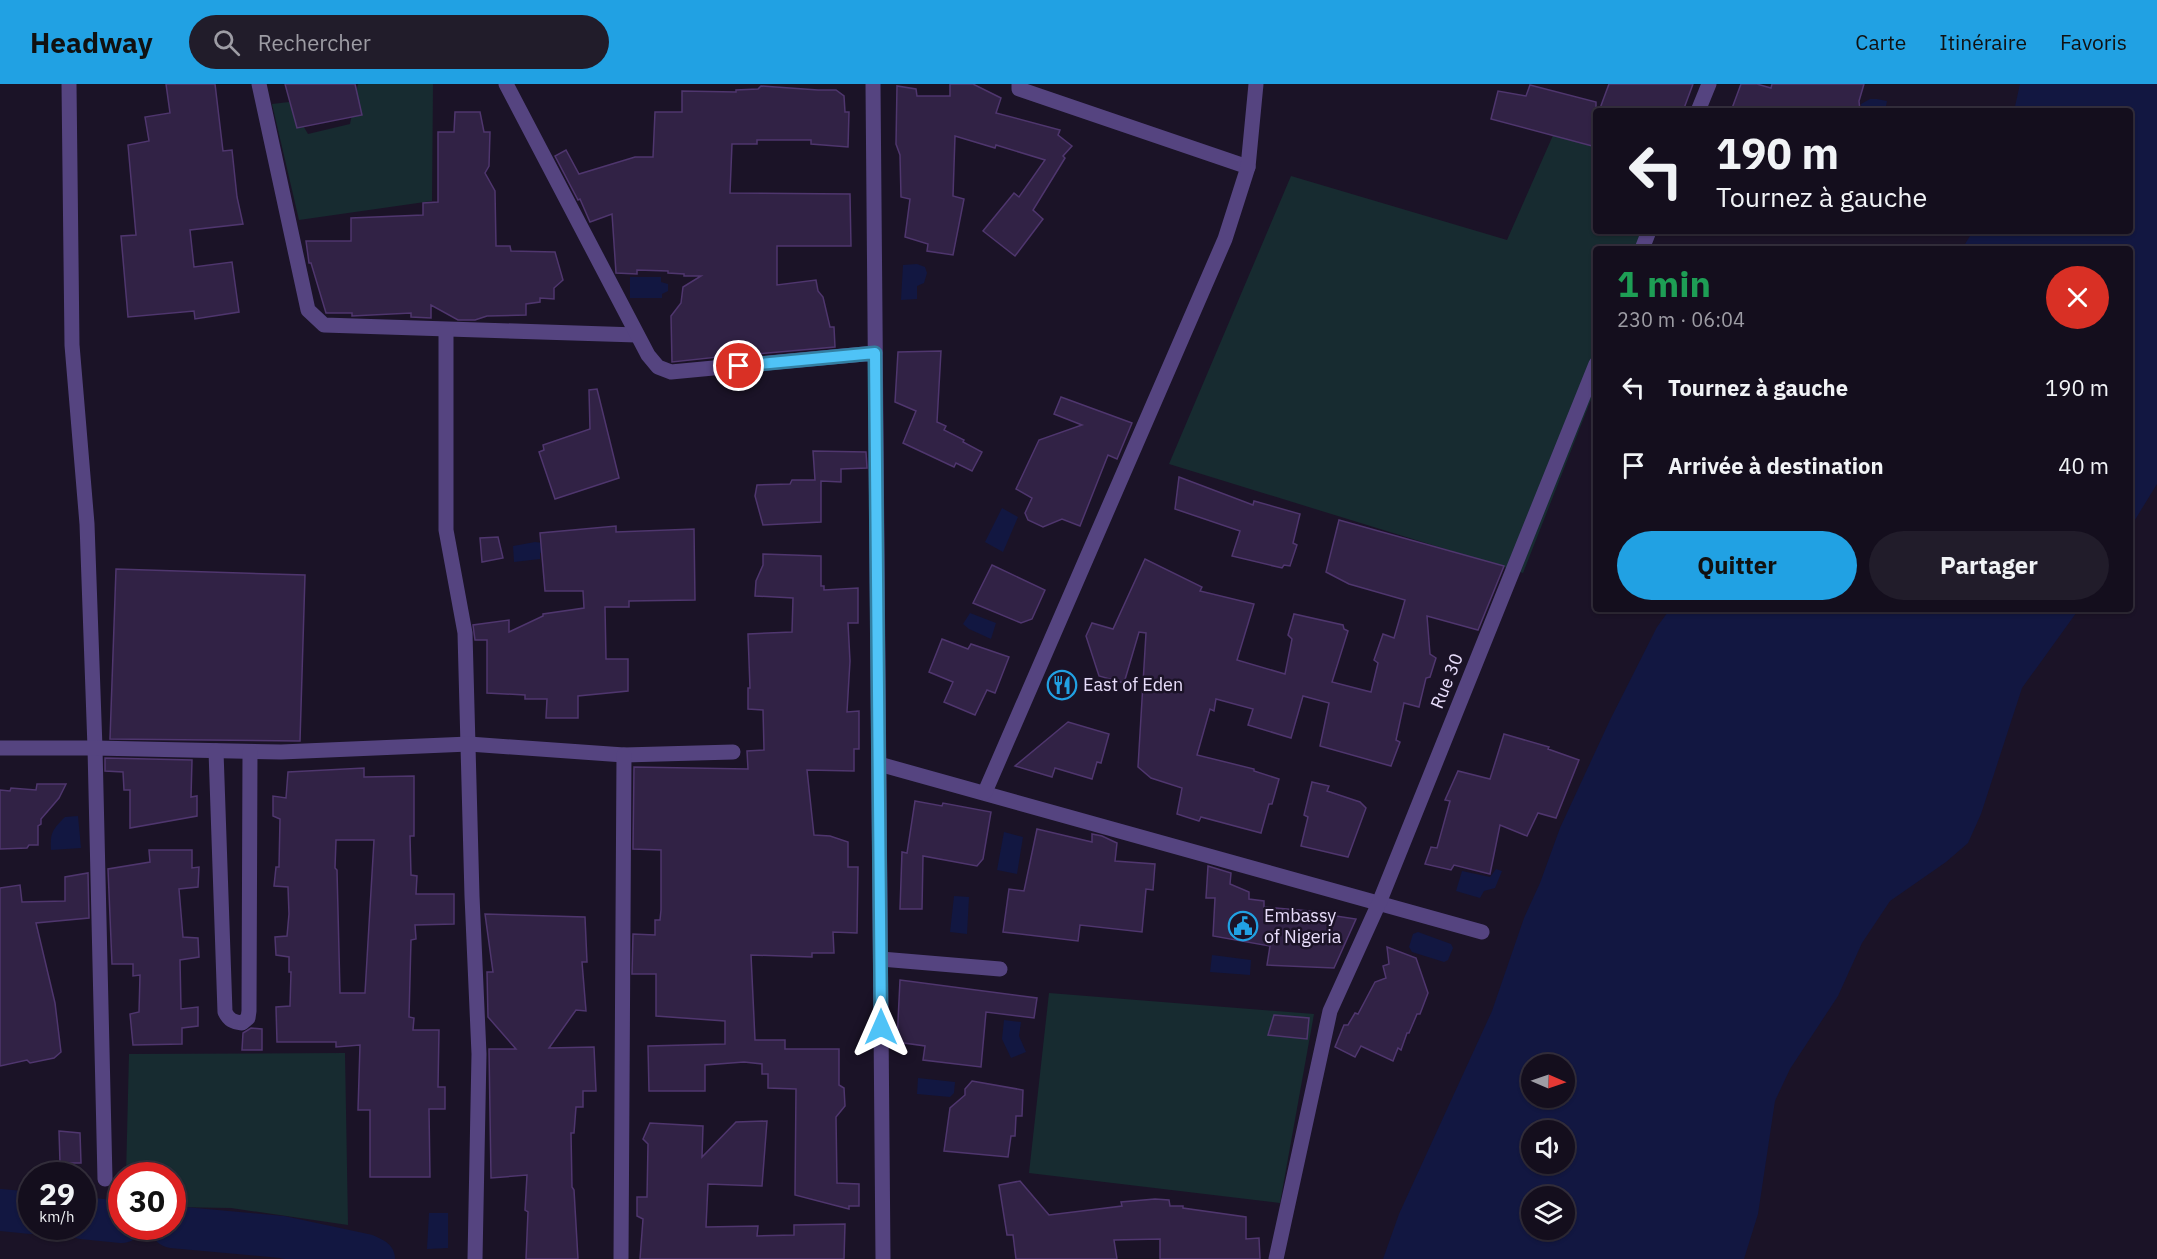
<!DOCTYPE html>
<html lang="fr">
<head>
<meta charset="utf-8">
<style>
  :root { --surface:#140e1d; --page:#211c2a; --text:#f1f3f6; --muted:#9d9ca4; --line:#332e3b; --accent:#21a1e3 }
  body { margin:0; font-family:"IBM Plex Sans",sans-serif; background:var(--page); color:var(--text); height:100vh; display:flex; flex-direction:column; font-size:22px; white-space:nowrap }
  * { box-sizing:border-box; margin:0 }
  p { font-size:20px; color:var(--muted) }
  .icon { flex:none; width:33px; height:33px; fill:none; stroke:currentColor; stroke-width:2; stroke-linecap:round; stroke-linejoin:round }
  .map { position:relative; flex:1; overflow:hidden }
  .panel { position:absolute; left:1593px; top:162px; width:540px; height:366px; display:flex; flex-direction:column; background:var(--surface); border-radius:6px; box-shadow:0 2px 4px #0004,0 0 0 2px var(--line) }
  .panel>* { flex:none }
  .hud { position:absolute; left:1593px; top:24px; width:540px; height:126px; border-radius:6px; box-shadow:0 2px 4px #0004,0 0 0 2px var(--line); background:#140e1d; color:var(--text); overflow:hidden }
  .needle { width:39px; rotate:92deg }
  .controls { position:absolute; left:1521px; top:970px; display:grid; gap:12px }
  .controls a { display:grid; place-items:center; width:54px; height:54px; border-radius:50%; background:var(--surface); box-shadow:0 2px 4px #0004,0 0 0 2px var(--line); font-size:30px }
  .speed { position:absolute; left:18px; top:1078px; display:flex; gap:12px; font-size:30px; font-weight:700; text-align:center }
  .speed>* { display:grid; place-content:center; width:78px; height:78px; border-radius:50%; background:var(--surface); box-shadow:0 2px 4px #0004,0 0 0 2px var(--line); line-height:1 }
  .speed small { font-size:15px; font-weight:400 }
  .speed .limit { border:9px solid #d22; background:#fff; color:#111 }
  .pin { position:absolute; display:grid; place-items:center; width:51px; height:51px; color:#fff; margin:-26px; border:3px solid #fff; border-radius:50%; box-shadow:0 2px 6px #0007 }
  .me { position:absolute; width:66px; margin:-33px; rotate:0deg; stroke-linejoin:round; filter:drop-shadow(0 0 4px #0008) }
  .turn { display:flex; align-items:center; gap:21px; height:126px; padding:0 24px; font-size:27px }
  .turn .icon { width:78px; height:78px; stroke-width:2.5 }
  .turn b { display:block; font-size:42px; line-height:51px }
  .round { display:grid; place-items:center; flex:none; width:63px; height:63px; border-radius:32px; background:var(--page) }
  .head { display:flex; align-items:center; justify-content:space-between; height:102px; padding:0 24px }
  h1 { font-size:36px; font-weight:700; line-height:45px; color:#1e9e55 }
  .cta { display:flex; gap:12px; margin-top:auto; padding:12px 24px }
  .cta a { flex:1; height:69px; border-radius:36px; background:var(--accent); color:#111; font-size:24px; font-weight:700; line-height:69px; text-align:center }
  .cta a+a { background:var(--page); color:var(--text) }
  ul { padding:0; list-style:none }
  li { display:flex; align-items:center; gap:18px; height:78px; padding:0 24px }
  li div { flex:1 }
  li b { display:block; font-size:22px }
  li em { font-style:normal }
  header { display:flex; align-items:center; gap:36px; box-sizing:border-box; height:84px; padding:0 30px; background:var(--accent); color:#111 }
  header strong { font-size:28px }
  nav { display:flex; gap:33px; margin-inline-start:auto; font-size:21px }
  .search { width:420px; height:54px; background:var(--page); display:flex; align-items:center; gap:15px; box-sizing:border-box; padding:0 21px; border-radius:33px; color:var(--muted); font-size:22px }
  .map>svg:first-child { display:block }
</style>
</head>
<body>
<header>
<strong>Headway</strong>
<div class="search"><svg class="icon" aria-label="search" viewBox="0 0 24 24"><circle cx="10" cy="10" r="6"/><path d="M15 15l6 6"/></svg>Rechercher</div>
<nav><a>Carte</a><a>Itinéraire</a><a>Favoris</a></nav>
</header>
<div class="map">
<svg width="2157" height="1175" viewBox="0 0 2157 1175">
  <rect width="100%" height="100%" fill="#1b1327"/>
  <g fill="#172b30">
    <path d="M358 0H433L432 117 299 136 272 20 289 18 308 50 350 40Z"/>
    <path d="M1558 40 1596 54V147H1657L1650 165H1596V303L1523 489 1169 380 1291 92 1507 156Z"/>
    <path d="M1049 909 1314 930 1280 1119 1029 1089Z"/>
    <path d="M345 969 348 1141 231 1124 173 1123 172 1092H126L129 970Z"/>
  </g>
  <g fill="#121741" fill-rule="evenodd">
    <path d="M2020 0H2157V400L2130 444V165H1962L1973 147H2130V27H2014Z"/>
    <path d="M1870 15H1877L1887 17 1885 27H1862L1861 20Z"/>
    <path d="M917 180 925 183 927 189 924 199 917 202V215L901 216 903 181Z"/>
    <path d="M630 193H661V198L668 200V207L662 210V214H630Z"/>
    <path d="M1002 424 1018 433 1003 468 985 458Z"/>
    <path d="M535 458 543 459 544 468 540 469V475L514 478 513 462Z"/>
    <path d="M1670 525H2079L2022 604 1981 730 1968 759 1946 778 1890 817 1862 859 1838 912 1790 985 1775 1017 1758 1130 1744 1175H1383L1399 1130 1492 927 1524 834 1540 799 1560 744 1610 636 1657 543ZM1532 981H1564V1014H1532ZM1532 1047H1564V1080H1532ZM1532 1113H1564V1146H1532Z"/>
    <path d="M970 529 996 539 991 555 969 545 963 540Z"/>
    <path d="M78 732 81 764 51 766C50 749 52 746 65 733Z"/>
    <path d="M1004 748 1023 753 1017 790 997 786Z"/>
    <path d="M1496 785 1502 787 1495 804 1484 807 1480 814 1456 807 1462 787 1490 793Z"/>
    <path d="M954 812 969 813 967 850 950 848Z"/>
    <path d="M1418 848 1451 860 1453 864 1448 876 1444 878 1412 868 1409 863 1413 850Z"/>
    <path d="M1212 871 1251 876 1250 891 1210 888Z"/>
    <path d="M1004 936 1021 938 1019 952 1026 968 1011 974 1002 955Z"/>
    <path d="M918 994 955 998 954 1009 950 1013 917 1010Z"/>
    <path d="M429 1129H448V1164L427 1165Z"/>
  </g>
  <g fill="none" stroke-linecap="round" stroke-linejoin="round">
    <g stroke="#121741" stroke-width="42">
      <path d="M0 1126 32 1129"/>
      <path d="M82 1134 122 1138"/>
      <path d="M172 1143 282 1153 366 1171 374 1175"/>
    </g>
  </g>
  <g fill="#312245" stroke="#4f366e" stroke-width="1.5" fill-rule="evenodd">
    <path d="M166 0H215L223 67 232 66 237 113 243 140 190 146 194 183 232 178 239 228 195 235 194 227 128 233 121 152 136 151 128 61 149 57 145 33 170 29Z"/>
    <path d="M285 0H355L362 31 297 44Z"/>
    <path d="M950 0H973L1001 14 996 29 1060 46 1058 51 1072 62 1063 72 1065 74 1033 126 1043 135 1015 172 983 147 1014 109 1019 113 1045 76 996 61 995 64 955 52 953 112 964 115 953 171 927 167 928 160 905 153 910 115 901 113 900 71 896 60 897 2 916 5 917 12H950Z"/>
    <path d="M1609 0H1693L1683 27H1599Z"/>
    <path d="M1741 0H1757L1771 4 1772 0H1864L1859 17 1860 27H1731Z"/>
    <path d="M1530 1 1596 18V63L1491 35 1498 7 1526 12Z"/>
    <path d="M761 2 818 6H836L844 12 845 28H849L848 63 811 60V56H757V60H732L730 109 850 110 851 162H777V201L816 196 818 207 823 213 830 243H834L835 263 755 270V269L672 278 671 232 681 219 683 203 701 192H684V190L668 189V187L637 186V190L616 189 612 130 590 138 580 115 578 116 555 72 566 66 579 90 635 73H653L655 28H682V7L736 8V6L758 5Z"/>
    <path d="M455 28H480L484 48H490L489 82 485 89 495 107 496 162H510L511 167 555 168 563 196 554 204V215L540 214V218L526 220V231L487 232 475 236H458L431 221V234L411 233V229L352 232V229H326L311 179H309L306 157H351V134L423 131V119L438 118V48H454Z"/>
    <path d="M941 267 937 338 946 342 944 346 964 356 963 358 982 368 972 387 956 379 954 383 903 359 916 327 895 318 898 268Z"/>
    <path d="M597 305 619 394 555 415 539 368 544 366 543 361 590 345 589 306Z"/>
    <path d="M1061 313 1132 339 1117 375 1108 371 1080 442 1062 435 1043 443 1028 436 1025 429 1032 414 1016 405 1039 356 1082 341 1054 330Z"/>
    <path d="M813 367 866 368 867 384 841 385V398L821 397V438L763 441 755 412 757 401 790 400 792 396H815Z"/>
    <path d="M1179 393 1253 421 1254 417 1300 430 1293 459 1297 461 1290 482 1284 481 1282 484 1232 472 1240 447 1175 425Z"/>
    <path d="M1339 436 1504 482 1478 546 1427 532 1430 570 1436 574 1430 593 1426 594 1419 623 1404 619 1396 656 1400 658 1391 682 1320 662 1329 619 1303 612 1291 654 1248 641 1253 625 1216 615 1214 627 1210 625 1197 671 1254 685V687L1279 695 1272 720H1269L1261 749 1201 733 1199 737 1177 730 1182 704 1151 694 1138 683 1146 549 1139 548 1124 599 1099 592 1086 552 1092 539 1113 545 1145 475 1202 503 1200 507 1254 520 1237 576 1285 590 1292 555 1288 551 1294 530 1343 541 1344 545 1348 547 1332 598 1371 608 1378 579 1374 576 1383 550 1394 554 1405 516 1349 500 1326 488Z"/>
    <path d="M616 442V448L694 445 695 516 629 517V523H605L606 575H628V607L578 612V634H546L547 615H525V611L487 609V556H475L473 541 509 536V548L543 532V530L584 524 583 507H545L540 449Z"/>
    <path d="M498 453 503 474 482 478 480 454Z"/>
    <path d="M763 470 821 472V502H824V506L858 504V539H848L850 577 847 628 859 627V665H854V687L807 686 814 751 830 752 848 758V783H858L857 849 833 848 834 869H812V873L751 871 755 956H785V965H839V1001L844 1004 845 1022 836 1033 837 1099 859 1100V1122H849V1125L795 1111 796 1005 768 1004V990H762V980L744 978 705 981V1007H649L648 962 725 960V937L656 932V890H632L633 850 655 851V836H660L661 826V766L633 765 634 683 748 685 747 667 764 666 763 626 748 625V604H750L748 550 792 548 793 514 755 512 756 497 763 481Z"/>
    <path d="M992 481 1045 506 1032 535 1021 539 973 519Z"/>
    <path d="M116 485 305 491 300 657 110 655Z"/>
    <path d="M942 555 968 565 971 560 1009 573 995 609 987 606 975 631 944 618 953 598 929 588Z"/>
    <path d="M1068 638 1109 650 1101 679 1097 678 1092 695 1055 684 1052 693 1015 682Z"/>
    <path d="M1504 650 1549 663 1548 665 1579 676 1556 734 1538 729 1527 752 1500 741 1490 790 1454 781 1451 786 1425 780 1431 763 1437 764 1450 717 1445 716 1458 687 1490 695Z"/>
    <path d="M105 674 192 676 191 713 197 712V732L130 744V706H124L123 688 105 687Z"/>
    <path d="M364 684V693L414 692V752H410L411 791 417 792 416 810H454V840L415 841 416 855 411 856 409 933 414 934 413 946H439L438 1003H445V1025H429L430 1093H370V1026H358L360 961 336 963V958H277L276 923 290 922 291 888H289V873L276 871 275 853 287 852 289 830 288 803 274 802 276 783H279L280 735 273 732V712L286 714 288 688ZM336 756H374L365 909H340L337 786 335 784Z"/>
    <path d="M1312 698 1329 702 1327 707 1360 718 1366 724 1348 773 1301 762 1308 733 1304 731Z"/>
    <path d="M37 700H66L59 714 41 735V740L38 742V761H29L27 764 0 765V706L10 707 11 704 36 706Z"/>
    <path d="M915 717 942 722 943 719 991 728 983 775 977 782 923 772 922 825H900L902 768 907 769Z"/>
    <path d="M1037 745 1092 758V750L1102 752 1117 759 1115 777 1155 780 1153 806 1146 805 1142 848 1080 841 1078 857 1003 848 1009 805 1024 807Z"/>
    <path d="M149 766H192V784L199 783 198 803 179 805 183 853 198 854 199 873 180 876 181 925 198 923V942L182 944V960L133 961 130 930 139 928 140 891 133 892V880H112L108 785 150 778Z"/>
    <path d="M1208 782 1231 789 1230 800 1249 808V815L1264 817V823L1333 829 1336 832 1356 835 1334 884 1267 881 1270 862 1213 852 1215 814H1206Z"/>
    <path d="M88 789 89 834 36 839 55 919 61 968 54 974 30 979 27 976 0 982V804L20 801 22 818 65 817V793Z"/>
    <path d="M485 830 585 833 587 878H582L586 927 576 926 549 964 594 963 596 1007H583V1023H576L574 1049H571L572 1103 574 1106 578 1175H526L528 1128 525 1126 527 1091 491 1094 489 965H516L488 933 487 888H493Z"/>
    <path d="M1387 863 1416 874 1428 909 1420 930H1417L1409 949H1407L1401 966 1398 964 1393 977 1361 962 1355 973 1335 963 1344 941H1348L1355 929 1358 930 1375 898 1386 894 1383 882 1389 880Z"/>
    <path d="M900 896 1037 914 1034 934 986 928 981 983 923 976 925 962 897 958Z"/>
    <path d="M1274 931 1309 934 1307 955 1268 951Z"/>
    <path d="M251 944 262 945V966H242L243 949Z"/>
    <path d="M972 997 1023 1006 1022 1032H1016L1015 1052H1011L1008 1073 944 1067 950 1024 965 1011V1005Z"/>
    <path d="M767 1037 762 1102 708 1100 706 1143 758 1142 757 1152 794 1151V1141L845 1140 844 1175H640L643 1135 637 1132V1113H647L648 1060 643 1055 650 1039 703 1042 702 1073 736 1038Z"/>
    <path d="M59 1047 80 1049 81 1079H60Z"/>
    <path d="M1020 1097 1049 1131 1122 1122 1121 1118 1155 1115 1169 1116 1170 1122H1183V1124L1246 1133V1155L1259 1154 1260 1175H1160V1155L1114 1156 1117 1175H1016L1013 1151H1007L999 1101Z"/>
  </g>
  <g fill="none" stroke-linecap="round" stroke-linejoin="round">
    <g stroke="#554480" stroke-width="15">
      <path d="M69 0 72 261 87 440 95 664 105 1095"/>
      <path d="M259 0 308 226 324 241 637 251"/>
      <path d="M506 0 648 271 658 283 671 288 875 269"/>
      <path d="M873 0 883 1175"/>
      <path d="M1019 0V5L1248 83"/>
      <path d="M1698 27 1709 0"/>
      <path d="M1642 165 1649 147"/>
      <path d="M446 246V446L465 549 472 812 479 970 475 1175"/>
      <path d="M0 664H95L281 668 469 660 624 671 733 668"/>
      <path d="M216 667 225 928C229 936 233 938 242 939L248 934 249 927 250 668"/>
      <path d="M879 680 1482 848"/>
      <path d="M985 708 1225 155 1248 83 1256 0"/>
      <path d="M881 875 1000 885"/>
      <path d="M621 1175 624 671"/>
      <path d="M1276 1175 1330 927 1379 819 1596 280"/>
    </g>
  </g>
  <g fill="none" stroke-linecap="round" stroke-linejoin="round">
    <g stroke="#337fa1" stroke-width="15">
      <path id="route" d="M739 282 875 269 881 943"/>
    </g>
    <use href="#route" stroke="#4fc3f7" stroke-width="10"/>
  </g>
  <defs>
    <g id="restaurant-ring" transform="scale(1.5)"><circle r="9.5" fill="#1b1327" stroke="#21a1e3" stroke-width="1.5"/><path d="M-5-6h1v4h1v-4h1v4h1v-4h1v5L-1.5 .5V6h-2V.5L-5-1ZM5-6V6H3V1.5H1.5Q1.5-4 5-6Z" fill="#21a1e3"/></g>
    <g id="civic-ring" transform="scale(1.5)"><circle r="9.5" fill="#1b1327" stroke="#21a1e3" stroke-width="1.5"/><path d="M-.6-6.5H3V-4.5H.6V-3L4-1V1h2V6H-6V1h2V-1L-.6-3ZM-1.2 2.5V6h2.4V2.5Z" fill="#21a1e3"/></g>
  </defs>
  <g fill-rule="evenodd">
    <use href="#restaurant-ring" x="1062" y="601"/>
    <use href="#civic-ring" x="1243" y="842"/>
  </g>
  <g text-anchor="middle" stroke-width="5" stroke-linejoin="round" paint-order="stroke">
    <g font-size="18" fill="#e8ddfb" stroke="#1b1327">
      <text transform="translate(1447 597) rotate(-68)" y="6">Rue 30</text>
    </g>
    <g font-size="18" fill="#e8ddfb" stroke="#1b1327" text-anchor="start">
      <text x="1083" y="607">East of Eden</text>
      <text x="1264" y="838">Embassy<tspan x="1264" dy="21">of Nigeria</tspan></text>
    </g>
  </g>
</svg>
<div class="controls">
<a><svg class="needle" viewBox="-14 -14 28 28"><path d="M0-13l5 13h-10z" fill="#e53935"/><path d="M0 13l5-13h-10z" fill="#9d9ca4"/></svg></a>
<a><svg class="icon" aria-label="sound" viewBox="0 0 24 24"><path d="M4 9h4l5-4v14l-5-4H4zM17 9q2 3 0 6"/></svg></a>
<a><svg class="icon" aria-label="layers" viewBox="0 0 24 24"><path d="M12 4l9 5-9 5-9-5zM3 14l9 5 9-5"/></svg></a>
</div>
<div class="speed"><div>29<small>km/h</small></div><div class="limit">30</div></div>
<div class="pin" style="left:739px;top:282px;background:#d93025"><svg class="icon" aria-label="arrive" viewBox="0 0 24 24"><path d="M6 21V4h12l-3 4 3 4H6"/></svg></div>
<svg class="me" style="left:881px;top:943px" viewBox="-20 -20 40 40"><path d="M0-17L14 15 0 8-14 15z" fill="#4fc3f7" stroke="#fff" stroke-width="4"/></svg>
<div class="hud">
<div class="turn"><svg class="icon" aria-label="left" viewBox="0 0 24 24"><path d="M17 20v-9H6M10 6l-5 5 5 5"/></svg><div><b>190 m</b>Tournez à gauche</div></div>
</div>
<section class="panel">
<div class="head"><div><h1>1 min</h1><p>230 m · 06:04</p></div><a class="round" style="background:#d93025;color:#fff"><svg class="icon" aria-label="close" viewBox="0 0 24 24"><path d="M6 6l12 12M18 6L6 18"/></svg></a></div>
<ul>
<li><svg class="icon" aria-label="left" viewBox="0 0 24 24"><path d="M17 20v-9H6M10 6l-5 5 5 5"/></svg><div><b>Tournez à gauche</b></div><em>190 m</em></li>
<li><svg class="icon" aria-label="arrive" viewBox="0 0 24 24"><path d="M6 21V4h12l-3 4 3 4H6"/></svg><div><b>Arrivée à destination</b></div><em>40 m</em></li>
</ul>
<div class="cta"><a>Quitter</a><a>Partager</a></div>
</section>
</div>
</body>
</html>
